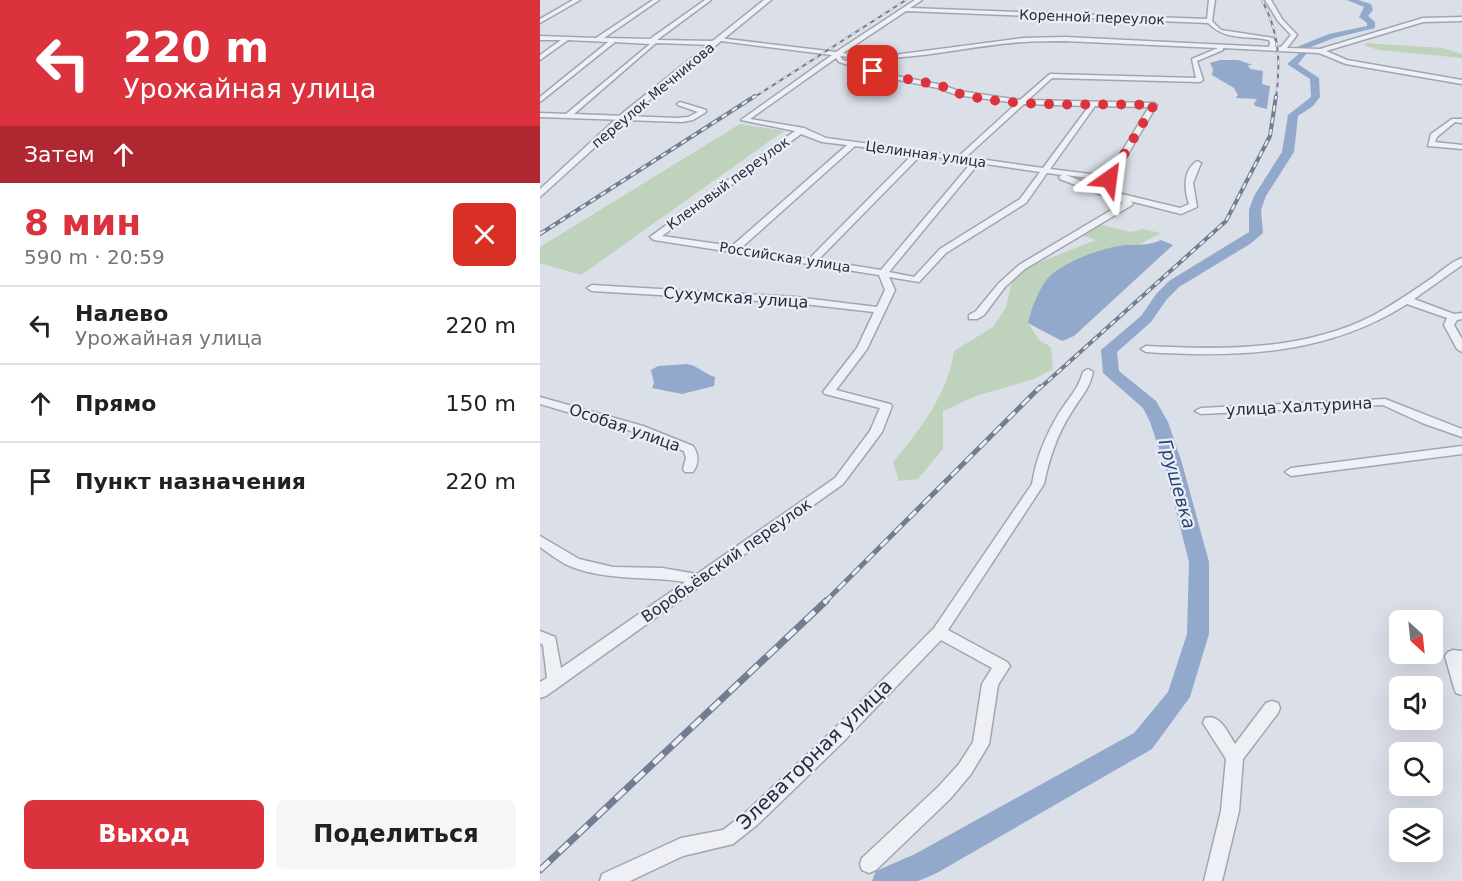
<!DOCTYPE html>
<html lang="ru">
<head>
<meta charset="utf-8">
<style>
  :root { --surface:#fff; --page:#f6f6f6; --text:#202124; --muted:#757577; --line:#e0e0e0; --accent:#db323e }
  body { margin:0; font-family:"DejaVu Sans",sans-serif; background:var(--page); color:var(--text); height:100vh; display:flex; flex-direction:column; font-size:22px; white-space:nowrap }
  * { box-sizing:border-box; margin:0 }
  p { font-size:20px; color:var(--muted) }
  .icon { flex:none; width:33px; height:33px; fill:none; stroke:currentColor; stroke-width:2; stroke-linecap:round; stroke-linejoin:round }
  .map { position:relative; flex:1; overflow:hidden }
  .side { display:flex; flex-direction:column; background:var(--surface); width:540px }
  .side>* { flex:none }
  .hud { background:#db323e; color:#fff; overflow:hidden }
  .needle { width:39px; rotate:153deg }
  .tools { position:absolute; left:849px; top:610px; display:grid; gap:12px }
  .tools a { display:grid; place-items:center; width:54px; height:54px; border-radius:9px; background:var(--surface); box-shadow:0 6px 24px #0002; font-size:30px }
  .pin { position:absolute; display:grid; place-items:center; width:51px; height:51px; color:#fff; margin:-26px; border-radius:12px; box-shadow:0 3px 9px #0006 }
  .me { position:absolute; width:66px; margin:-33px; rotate:31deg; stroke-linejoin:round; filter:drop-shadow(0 0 4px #0008) }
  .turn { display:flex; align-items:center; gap:21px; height:126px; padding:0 24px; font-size:27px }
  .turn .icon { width:78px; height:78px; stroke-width:2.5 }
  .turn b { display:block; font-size:42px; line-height:51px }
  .then { display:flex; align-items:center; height:57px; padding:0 24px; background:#0003; gap:12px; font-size:22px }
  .round { display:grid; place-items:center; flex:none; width:63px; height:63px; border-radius:9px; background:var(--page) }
  .head { display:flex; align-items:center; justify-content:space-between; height:102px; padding:0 24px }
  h1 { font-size:36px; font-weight:700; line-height:45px; color:var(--accent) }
  .primary-button { display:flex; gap:12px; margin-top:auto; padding:12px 24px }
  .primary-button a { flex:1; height:69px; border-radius:9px; background:var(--accent); color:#fff; font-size:24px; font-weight:700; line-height:69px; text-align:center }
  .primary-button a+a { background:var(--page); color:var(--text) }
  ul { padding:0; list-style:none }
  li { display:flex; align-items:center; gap:18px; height:78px; padding:0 24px; border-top:2px solid var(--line) }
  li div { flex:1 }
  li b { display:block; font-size:22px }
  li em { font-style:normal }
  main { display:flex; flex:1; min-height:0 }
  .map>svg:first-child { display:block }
</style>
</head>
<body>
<main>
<section class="side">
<div class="hud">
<div class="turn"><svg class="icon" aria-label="left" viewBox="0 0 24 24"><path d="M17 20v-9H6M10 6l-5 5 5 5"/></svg><div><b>220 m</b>Урожайная улица</div></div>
<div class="then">Затем<svg class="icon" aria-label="ahead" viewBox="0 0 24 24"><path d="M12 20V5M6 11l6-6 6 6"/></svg></div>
</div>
<div class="head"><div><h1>8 мин</h1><p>590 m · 20:59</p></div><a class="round" style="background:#d93025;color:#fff"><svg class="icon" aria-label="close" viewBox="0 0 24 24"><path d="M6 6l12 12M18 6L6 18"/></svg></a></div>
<ul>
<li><svg class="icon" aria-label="left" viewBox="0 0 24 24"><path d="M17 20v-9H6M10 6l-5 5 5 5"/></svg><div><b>Налево</b><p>Урожайная улица</p></div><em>220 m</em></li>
<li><svg class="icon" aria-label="ahead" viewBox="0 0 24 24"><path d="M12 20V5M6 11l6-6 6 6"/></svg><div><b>Прямо</b></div><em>150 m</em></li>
<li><svg class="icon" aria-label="arrive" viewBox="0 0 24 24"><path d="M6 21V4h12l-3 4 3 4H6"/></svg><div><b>Пункт назначения</b></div><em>220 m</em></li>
</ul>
<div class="primary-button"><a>Выход</a><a>Поделиться</a></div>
</section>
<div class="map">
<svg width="922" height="881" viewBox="0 0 922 881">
  <rect width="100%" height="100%" fill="#dbdfe7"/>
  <g fill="#bfd2bc">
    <path d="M825 43 902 48 922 54V58L839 50 826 46Z"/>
    <path d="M200 124 244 131 41 275 0 263V247Z"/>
    <path d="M561 225 591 232 602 229 621 233 602 243 559 251 511 275 490 314 488 323 499 340 511 347 513 369 494 379 436 396 403 411V449L378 479 359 481 353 462C380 430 408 394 414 351L453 327 466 307 472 281 490 266 556 240 541 235Z"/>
  </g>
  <g fill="#92a9cc">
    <path d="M680 60H698L713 65H708L710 69 723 71 722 84 730 86 727 109 715 106 714 103 717 99 696 98 698 95 694 88 672 75 673 69 670 63Z"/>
    <path d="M621 240 633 245 534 336 522 341 488 323C491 309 501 283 512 274 531 259 562 248 585 245 599 244 608 246 621 240Z"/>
    <path d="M147 364C159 366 164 374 175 377L174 386 142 394 112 388 114 383 111 370 118 366Z"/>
  </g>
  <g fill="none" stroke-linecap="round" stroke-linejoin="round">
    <path fill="#92a9cc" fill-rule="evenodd" d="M807 0H818L831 4 833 10 828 16 835 22V28L794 38 763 50 767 53 758 64 779 78 780 97 773 106 758 116 754 152 726 196 721 210 723 233 710 244 639 287 627 299 611 322 577 352 579 371 616 401 628 422 642 463 669 562V634L650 697 612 749 395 874 378 881H332L336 871 375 854 594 733 628 692 647 634 649 562 624 463 610 422 603 408 563 373 561 350 601 316 617 293 629 281 709 232V210L714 196 742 152 748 115 771 97 770 79 747 64 762 51 758 48 759 46 789 34 827 26V23L819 17 824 7Z"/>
    <g stroke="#a0a6b1" stroke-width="3">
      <g id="minor">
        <path d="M33 0H40L0 23V19Z"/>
        <path d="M113 0H119L64 38 110 39 165 0H171L117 40 175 41 178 43 175 45 116 43 34 114 137 118 148 117 158 112 138 105 137 104 140 102 166 110V112L153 120 142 122 0 117V113L26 114 110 44 75 42 0 102V97L68 42 28 40 0 60V55L21 40H0V36L56 38Z"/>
        <path d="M375 0H382L370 8 667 19 669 0H675L672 21 681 30 733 38 736 43 735 47H741L751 35 738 21 725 0H731L742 19 757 35 747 48 780 49 883 18 922 17V21L883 22 786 51 807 60 922 80V84L806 64 779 53 683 48V50L657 61 663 80 660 82 512 78 488 100 614 103 617 105 572 181 526 175 578 196 582 194 640 208 649 204C644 189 643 170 657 161L661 163 653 183 657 207 641 214 590 201 593 203 592 205 485 269 465 287 444 315 437 319H429V315L436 311 459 283 479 265 583 203 520 179 519 177 522 175 507 173 486 203 406 253 379 282 349 277 355 290 327 349 296 390 350 404 352 406 342 432 303 484 6 696 0 698V682L7 678 3 645 0 643V631L15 637 21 668 145 582C107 576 69 581 32 567 21 563 10 554 0 547V536L39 559 73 567 122 568 157 574 295 478 330 431 340 408 285 394 283 392 317 348 334 312 255 303 52 291 47 288 52 285 255 297 337 307 345 290 339 275 114 240 110 237 255 131 201 120 292 55 181 41 179 38 296 52ZM366 11 668 23C686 41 705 35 729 40L730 43 729 47 525 37 483 38 354 55 326 56 303 53ZM525 41 678 48 652 59 656 78 510 74 480 100 419 91 402 85 352 75 303 60 300 56C362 65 422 46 483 42 497 41 511 41 525 41ZM296 58 299 62 349 78 398 88 417 95 477 103 419 156 286 138 264 128 210 119ZM484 104 549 106 503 168 426 157ZM555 106 609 107 567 176 510 169ZM261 134 282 142 307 145 192 246 122 236ZM315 146 373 154 269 259 201 248ZM381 155 432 162 341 270 278 260ZM439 163 500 172 480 199 400 249 374 277 349 272Z"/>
        <path d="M912 119H922V123L915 122 897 137 895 142 922 145V149L888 146 891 134Z"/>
        <path d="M922 258V265L874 299 914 314 922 313V319L917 320 914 325 922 339V352L917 349 904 325 907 318 867 304C787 355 698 358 606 352L601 349 606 346C682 350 764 351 834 315 854 304 873 291 892 278 901 271 911 262 922 258Z"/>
        <path d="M548 369 553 372C550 389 539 399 531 413 517 435 509 459 504 484L408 630 467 662 470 666 458 685 449 744 431 774 410 799 336 870 329 873 322 870 320 864 322 858 398 787 419 764 433 742 442 684 452 668 401 640 303 742 217 825 193 844 143 856 90 881H60L62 874 141 838 183 830 205 813 291 732 394 628 492 484C496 458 506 435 519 413 528 399 539 388 543 372Z"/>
        <path d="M0 397 103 426 153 446C159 455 159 463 153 472H145L143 469 146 458 144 451 95 432 0 404Z"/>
        <path d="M845 399 922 429V437L882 423 843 405 661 414 655 411 661 408Z"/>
        <path d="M922 446V454L751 476 745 472 751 468Z"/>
        <path d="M913 650 922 651V695L916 693 914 688 905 656 908 652Z"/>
        <path d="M732 701 738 703 740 708 738 713 703 759 699 811 682 881H664L681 811 686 759 663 723 665 718C680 713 688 733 695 744L726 703Z"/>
      </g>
    </g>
    <g stroke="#a0a6b1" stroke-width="3">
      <path id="tertiary" d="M224 0H231L85 120 0 197V189L79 116Z"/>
    </g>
    <use href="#minor" fill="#eef0f5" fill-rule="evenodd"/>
    <use href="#tertiary" fill="#eef0f5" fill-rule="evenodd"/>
    <g stroke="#737d92" stroke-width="2">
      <g id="rail-far3">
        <path d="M722 0C739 32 741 62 736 98"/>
        <path d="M213 98 366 0"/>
      </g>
    </g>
    <g stroke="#737d92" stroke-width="4">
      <g id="rail-far2">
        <path d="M0 234 215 96"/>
        <path d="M499 389 686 221 730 136 736 96"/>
      </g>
    </g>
    <g stroke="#737d92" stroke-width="5">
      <path id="rail-far1" d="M284 603 500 387"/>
    </g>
    <g stroke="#737d92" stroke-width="7">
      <path id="rail" d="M0 870 286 601"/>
    </g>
    <use href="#rail-far3" stroke="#ebeef5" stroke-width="1.5" stroke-dasharray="4.5" stroke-linecap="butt"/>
    <use href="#rail-far2" stroke="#ebeef5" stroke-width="2" stroke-dasharray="6" stroke-linecap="butt"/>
    <use href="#rail-far1" stroke="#ebeef5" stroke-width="3" stroke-dasharray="10" stroke-linecap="butt"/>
    <use href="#rail" stroke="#ebeef5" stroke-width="4.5" stroke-dasharray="13" stroke-linecap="butt"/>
  </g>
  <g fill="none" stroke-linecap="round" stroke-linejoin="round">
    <path stroke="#db323e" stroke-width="10" stroke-dasharray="0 18" d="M333 71C355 78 378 80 400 86 406 87 411 91 417 93 472 109 556 103 614 105L569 179"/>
  </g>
  <g text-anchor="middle" stroke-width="4.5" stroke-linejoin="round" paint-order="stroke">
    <g font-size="14" fill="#242c3f" stroke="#ebeef5">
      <text transform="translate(552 17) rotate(2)" y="5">Коренной переулок</text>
      <text transform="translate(113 95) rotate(-40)" y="5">переулок Мечникова</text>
      <text transform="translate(386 154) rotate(8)" y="5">Целинная улица</text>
      <text transform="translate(188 183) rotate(-36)" y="5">Кленовый переулок</text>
      <text transform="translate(245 257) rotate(9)" y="5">Российская улица</text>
    </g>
    <g font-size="16" fill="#242c3f" stroke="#ebeef5">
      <text transform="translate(196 297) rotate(4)" y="6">Сухумская улица</text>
      <text transform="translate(759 406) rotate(-3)" y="6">улица Халтурина</text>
      <text transform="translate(85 427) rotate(19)" y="6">Особая улица</text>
      <text transform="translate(186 560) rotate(-35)" y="6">Воробьёвский переулок</text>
    </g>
    <g font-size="18" font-style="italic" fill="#2b4676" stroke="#ebeef5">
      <text transform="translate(637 484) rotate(74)" y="6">Грушевка</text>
    </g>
    <g font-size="20" fill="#242c3f" stroke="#ebeef5">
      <text transform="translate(274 754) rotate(-44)" y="7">Элеваторная улица</text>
    </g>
  </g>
</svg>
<div class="tools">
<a><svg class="needle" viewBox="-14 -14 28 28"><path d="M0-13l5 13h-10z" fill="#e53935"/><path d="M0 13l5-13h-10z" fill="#757577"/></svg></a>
<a><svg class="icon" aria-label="sound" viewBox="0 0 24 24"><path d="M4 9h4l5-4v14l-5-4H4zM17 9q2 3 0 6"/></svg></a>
<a><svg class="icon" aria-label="search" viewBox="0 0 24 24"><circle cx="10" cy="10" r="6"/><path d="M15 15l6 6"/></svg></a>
<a><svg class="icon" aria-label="layers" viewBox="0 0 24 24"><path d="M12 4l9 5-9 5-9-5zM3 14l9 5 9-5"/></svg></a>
</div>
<div class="pin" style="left:333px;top:71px;background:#d93025"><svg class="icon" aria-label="arrive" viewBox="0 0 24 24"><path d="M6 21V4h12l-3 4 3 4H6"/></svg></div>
<svg class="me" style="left:569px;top:179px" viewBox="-20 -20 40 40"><path d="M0-17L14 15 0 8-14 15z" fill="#db323e" stroke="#fff" stroke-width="4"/></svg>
</div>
</main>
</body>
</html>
